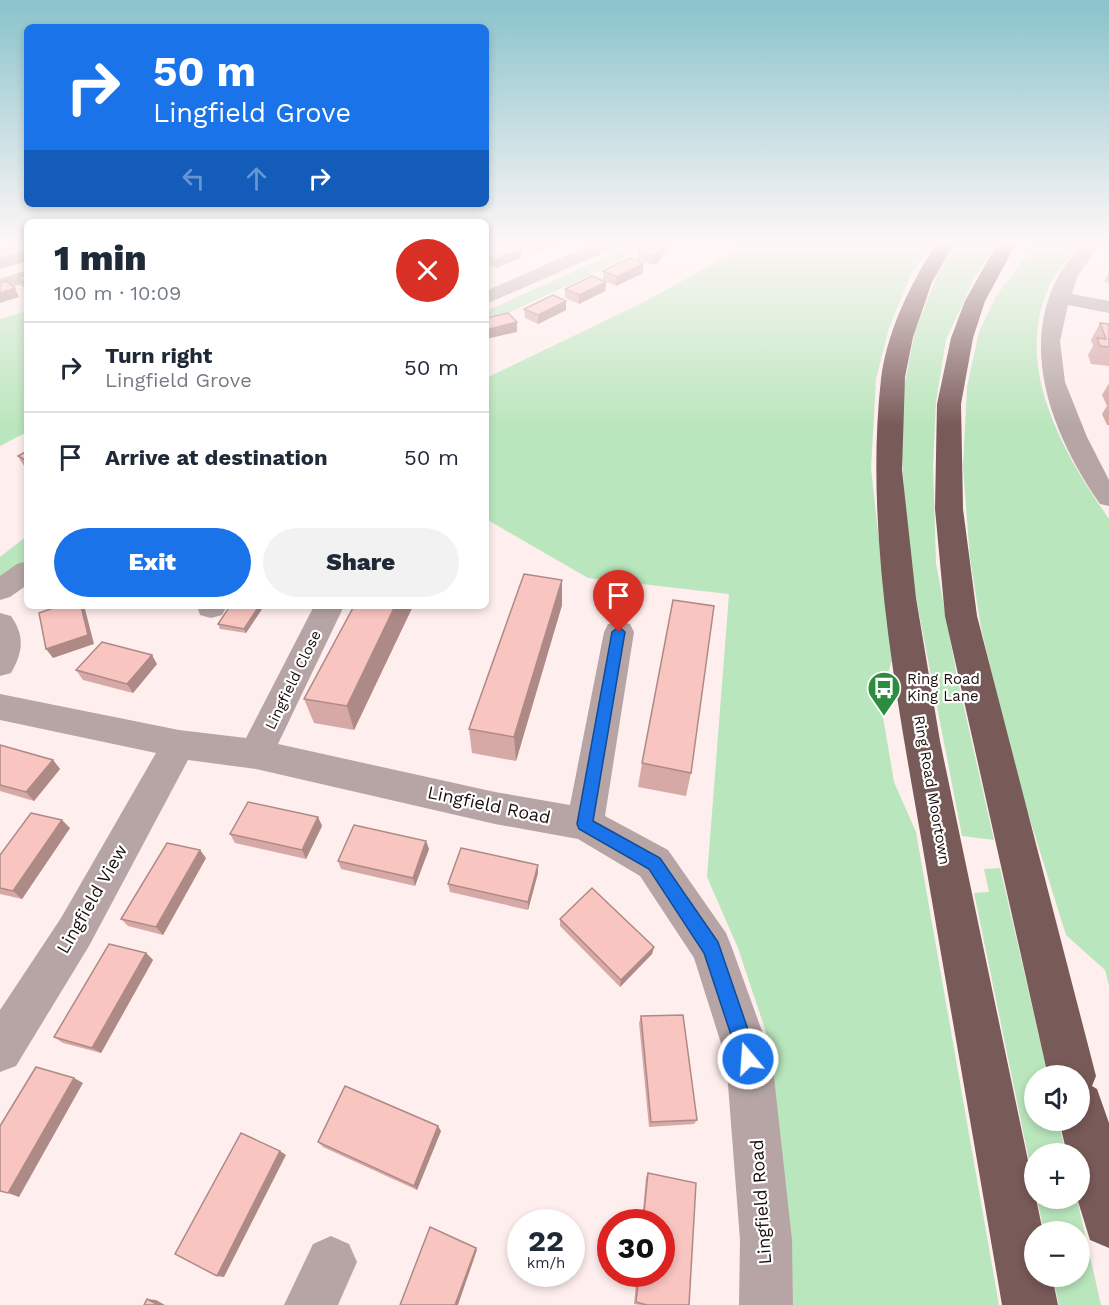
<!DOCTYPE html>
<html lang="en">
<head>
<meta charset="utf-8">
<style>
  :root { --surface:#fff; --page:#f2f2f3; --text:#1f2937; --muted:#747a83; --line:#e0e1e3; --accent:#1a73e8 }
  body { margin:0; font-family:"Work Sans",sans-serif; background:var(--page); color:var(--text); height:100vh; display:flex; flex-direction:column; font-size:22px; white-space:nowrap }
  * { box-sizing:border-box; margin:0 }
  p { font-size:20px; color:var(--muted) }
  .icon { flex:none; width:33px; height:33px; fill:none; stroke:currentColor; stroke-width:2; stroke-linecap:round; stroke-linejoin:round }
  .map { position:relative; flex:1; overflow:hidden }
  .panel { position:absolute; left:24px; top:219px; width:465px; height:390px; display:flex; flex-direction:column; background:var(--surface); border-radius:9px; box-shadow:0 3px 9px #0003 }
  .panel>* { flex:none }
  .guide { position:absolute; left:24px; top:24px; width:465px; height:183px; border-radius:9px; box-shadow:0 3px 9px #0003; background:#1a73e8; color:#fff; overflow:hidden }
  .controls { position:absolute; left:1024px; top:1065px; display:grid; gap:12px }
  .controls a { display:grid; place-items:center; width:66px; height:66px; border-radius:50%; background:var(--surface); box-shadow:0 3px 9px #0003; font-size:30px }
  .speed { position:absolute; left:507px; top:1209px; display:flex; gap:12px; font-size:30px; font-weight:700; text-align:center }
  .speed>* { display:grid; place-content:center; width:78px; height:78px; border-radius:50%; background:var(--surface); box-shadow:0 3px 9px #0003; line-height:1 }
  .speed small { font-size:15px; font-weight:400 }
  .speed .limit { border:9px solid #d22; background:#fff; color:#111 }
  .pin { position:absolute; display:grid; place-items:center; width:51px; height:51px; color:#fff; margin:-62px -26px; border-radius:50% 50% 50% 0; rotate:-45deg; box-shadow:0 0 6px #0007 }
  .pin .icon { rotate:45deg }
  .me { position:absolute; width:66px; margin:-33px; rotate:342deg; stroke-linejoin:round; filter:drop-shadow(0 0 4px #0008) }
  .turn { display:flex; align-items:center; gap:21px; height:126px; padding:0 30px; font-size:27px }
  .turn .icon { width:78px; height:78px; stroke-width:2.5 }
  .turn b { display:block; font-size:42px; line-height:51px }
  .lanes { display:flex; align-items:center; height:57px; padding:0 30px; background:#0003; justify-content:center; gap:30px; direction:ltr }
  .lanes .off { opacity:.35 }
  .round { display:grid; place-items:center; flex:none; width:63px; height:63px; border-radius:32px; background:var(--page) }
  .head { display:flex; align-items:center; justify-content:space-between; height:102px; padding:0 30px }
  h1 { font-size:36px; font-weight:800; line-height:45px }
  .action { display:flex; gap:12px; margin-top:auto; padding:12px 30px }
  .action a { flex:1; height:69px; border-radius:36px; background:var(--accent); color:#fff; font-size:24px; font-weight:800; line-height:69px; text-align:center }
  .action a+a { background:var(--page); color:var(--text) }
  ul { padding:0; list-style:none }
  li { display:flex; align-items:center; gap:18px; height:90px; padding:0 30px; border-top:2px solid var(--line) }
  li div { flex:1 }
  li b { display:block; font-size:22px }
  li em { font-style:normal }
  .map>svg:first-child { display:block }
</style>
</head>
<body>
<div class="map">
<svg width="1109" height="1305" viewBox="0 0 1109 1305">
  <rect width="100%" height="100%" fill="#feeeed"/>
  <g fill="#b9e6bc">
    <path d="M635 244 620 261 508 313 486 317V311Z"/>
    <path d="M749 244H933L912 272 889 328 876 379 871 468 892 660 880 699 894 782 916 832 999 1305H793L791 1238 766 1032 738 948 707 877 729 594 588 578 486 519V378L644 302Z"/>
    <path d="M957 244H996L973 281 946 340 936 402 933 465 936 563 957 677 994 840 962 836 908 556 902 457 903 393 915 331 938 273Z"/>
    <path d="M1035 244H1080C1068 261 1057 267 1048 289 1013 368 1065 456 1109 519V985L1105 970 1066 935 1017 778 981 628 970 558 963 467 967 387 979 332 996 296Z"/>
    <path d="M27 311V432L0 446V319Z"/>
    <path d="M27 536V559L0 580V557Z"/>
    <path d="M1000 868 1048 1075 1035 1076V1120L1058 1121 1066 1153 1035 1154V1189L974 893 989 892 984 869Z"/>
    <path d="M1037 1199H1077L1101 1305H1059L1053 1277 1080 1276V1232L1044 1231Z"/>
  </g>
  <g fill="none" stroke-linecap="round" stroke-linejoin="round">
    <g fill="#b6a5a4" fill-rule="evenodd">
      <path d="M593 244H617L614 248 486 304V291Z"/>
      <path d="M1083 244H1101L1078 275 1072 294 1109 301V313L1068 305 1060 341 1065 382 1087 437 1109 480V506L1100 504C1054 438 1017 349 1060 273 1066 263 1075 253 1083 244Z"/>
      <path d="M27 270V282L0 291V279Z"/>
      <path d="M27 561V585L10 597 0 600V576L17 564Z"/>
      <path d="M197 606H227L222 615 211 618 200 615Z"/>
      <path d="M314 606H344L278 744 495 792 570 805 604 632 608 624 619 621 630 624 634 632 605 816 668 850 726 933 732 948 772 1059 792 1240 793 1305H739L740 1240 726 1059 694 958 640 876 578 839 495 824 256 769 188 760 89 946 16 1066 0 1072V1010L61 918 156 753 0 720V694L179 730 246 738Z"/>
      <path d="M0 613 11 616C25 636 23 652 11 673L0 676Z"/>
      <path d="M331 1236 349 1244 357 1262 338 1305H284L313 1244Z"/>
    </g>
    <g fill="#785a58" fill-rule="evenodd">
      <path d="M936 244H954L932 282 913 337 905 377 902 470 916 598 940 741 1043 1232H1035V1276H1052L1058 1305H1002C976 1153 949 1001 923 849 897 700 864 530 881 379 887 331 910 285 936 244Z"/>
      <path d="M997 244H1016L985 301 973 338 961 404 963 509 977 616 1096 1076 1092 1086 1097 1089 1109 1123V1248L1090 1240 1077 1198H1080V1154H1067L1059 1120H1080V1076H1048L945 616 935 509 937 404 951 338 965 301Z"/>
    </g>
  </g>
  <g fill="#d6a9a6">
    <path d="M522 244H555L537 251Z"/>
    <path d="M646 244H669L668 249 655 265 637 261 638 253Z"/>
    <path d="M486 250 522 257 496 268 486 264Z"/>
    <path d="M643 264V273L616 286 603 280V271Z"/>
    <path d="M1109 272V283L1104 282Z"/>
    <path d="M27 275V290L22 286 18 277Z"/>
    <path d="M606 282 605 291 579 304 565 298V289Z"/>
    <path d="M566 301V310L538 324 525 318 524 309Z"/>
    <path d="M1100 323 1109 324V366L1091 364 1088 355 1093 346 1091 340Z"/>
    <path d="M1109 383V425H1107L1102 414 1107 406 1102 395Z"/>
    <path d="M27 451V468L24 466 18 456Z"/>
    <path d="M562 605 516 761 472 753 469 729Z"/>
    <path d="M230 606H264L246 633 220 629 218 624Z"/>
    <path d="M354 606H413L354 730 314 723 304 699Z"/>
    <path d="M157 664 133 693 83 680 76 670Z"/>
    <path d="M0 745 53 760 60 769 34 801 0 791Z"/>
    <path d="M642 763 691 773 686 796 638 787Z"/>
    <path d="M318 817 322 826 306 859 235 843 230 834Z"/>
    <path d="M70 828 22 899 0 894V855Z"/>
    <path d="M426 841 429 849 415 886 341 869 338 861Z"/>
    <path d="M206 858 163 935 128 926 121 919Z"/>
    <path d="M538 865V873L528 910 450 892 448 884Z"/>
    <path d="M560 919 654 947 652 954 620 987 560 926Z"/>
    <path d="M146 953 153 960 101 1053 63 1043 54 1037Z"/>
    <path d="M641 1016 697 1120 694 1124 649 1127 639 1023Z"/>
    <path d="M441 1131 417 1190 323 1147 318 1142Z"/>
    <path d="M648 1173 689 1305H640L634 1304 637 1274H662V1222H642L646 1177Z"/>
  </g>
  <g fill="#ae8a87">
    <path d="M537 244H555L537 251Z"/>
    <path d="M666 244H669L668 249 655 265V256Z"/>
    <path d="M521 249 522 257 496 268 495 260Z"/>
    <path d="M27 251V261L0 269V259Z"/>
    <path d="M643 264V273L616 286 617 277Z"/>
    <path d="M606 282 605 291 579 304V295Z"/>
    <path d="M15 288 19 297 0 303V293Z"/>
    <path d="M566 301V310L538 324V315Z"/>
    <path d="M517 322V332L486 339V330Z"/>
    <path d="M562 580V605L516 761 514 737Z"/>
    <path d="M81 606H83L85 609 94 644 53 658 46 649Z"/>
    <path d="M259 606H264L246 633 244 629Z"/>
    <path d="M395 606H413L354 730 347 706Z"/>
    <path d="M152 655 157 664 133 693 127 684Z"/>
    <path d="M53 760 60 769 34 801 26 792Z"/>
    <path d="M318 817 322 826 306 859 302 850Z"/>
    <path d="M62 820 70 828 22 899 13 891Z"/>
    <path d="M426 841 429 849 415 886 413 878Z"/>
    <path d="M200 850 206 858 163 935 156 927Z"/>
    <path d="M538 865V873L528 910V902Z"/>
    <path d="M654 947 652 954 620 987 621 980Z"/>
    <path d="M146 953 153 960 101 1053 92 1048Z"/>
    <path d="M74 1078 83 1083 19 1197 8 1193Z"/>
    <path d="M438 1126 441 1131 417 1190 414 1186Z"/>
    <path d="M280 1151 286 1155 224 1277 217 1276Z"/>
    <path d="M476 1248 477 1250 458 1305H455Z"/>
    <path d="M147 1299 156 1300 165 1305H158Z"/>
  </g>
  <g fill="#f9c5c1" stroke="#ae8a87" stroke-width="1.5">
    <path d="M501 244H510L521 249 495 260 486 255V250Z"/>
    <path d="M646 244H666L655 256 638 253Z"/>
    <path d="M19 245 27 251 0 259V251Z"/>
    <path d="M630 258 643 264 617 277 603 271Z"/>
    <path d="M27 275V285L18 277Z"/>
    <path d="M592 276 606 282 579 295 565 289Z"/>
    <path d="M6 281 15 288 0 293V283Z"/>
    <path d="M553 295 566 301 538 315 524 309Z"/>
    <path d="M508 313 517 322 486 330V318Z"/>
    <path d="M1100 323 1109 324V347L1100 346 1097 338 1106 339Z"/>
    <path d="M27 451V461L18 456Z"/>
    <path d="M524 574 562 580 514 737 469 729Z"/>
    <path d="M673 600 714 606 691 773 642 763Z"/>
    <path d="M59 606H81L88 635 46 649 39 613Z"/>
    <path d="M230 606H259L244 629 218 624Z"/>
    <path d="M354 606H395L347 706 304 699Z"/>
    <path d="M102 642 152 655 127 684 76 670Z"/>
    <path d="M0 745 53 760 26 792 0 785Z"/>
    <path d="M248 802 318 817 302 850 230 834Z"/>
    <path d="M31 813 62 820 13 891 0 888V855Z"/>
    <path d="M354 825 426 841 413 878 338 861Z"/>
    <path d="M167 843 200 850 156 927 121 919Z"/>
    <path d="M461 848 538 865 528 902 448 884Z"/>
    <path d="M592 888 654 947 621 980 560 919Z"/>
    <path d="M109 944 146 953 92 1048 54 1037Z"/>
    <path d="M683 1015 697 1120 651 1122 641 1016Z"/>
    <path d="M36 1067 74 1078 8 1193 0 1191V1126Z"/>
    <path d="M345 1086 438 1126 414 1186 318 1142Z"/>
    <path d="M241 1133 280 1151 217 1276 175 1254Z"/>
    <path d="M648 1173 696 1183 689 1305H647L636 1302 639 1274H662V1222H643Z"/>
    <path d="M430 1227 476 1248 455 1305H400Z"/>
    <path d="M147 1299 158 1305H144Z"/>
  </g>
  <linearGradient id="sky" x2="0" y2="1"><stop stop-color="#89c3cb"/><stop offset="0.57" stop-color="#fff7f7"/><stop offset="1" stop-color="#fff7f7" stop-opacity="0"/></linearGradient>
  <rect width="1109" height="427" fill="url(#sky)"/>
  <path fill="#1a73e8" stroke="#114b97" stroke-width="1.5" d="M619 627 625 632 593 821 660 858 718 942 758 1059 755 1066 748 1069 742 1066 739 1059 704 953 649 869 579 829 577 824 612 632Z"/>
  <defs>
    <g id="bus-pin" transform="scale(1.725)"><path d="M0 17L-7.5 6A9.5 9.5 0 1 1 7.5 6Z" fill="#2c8c3f" stroke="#fff"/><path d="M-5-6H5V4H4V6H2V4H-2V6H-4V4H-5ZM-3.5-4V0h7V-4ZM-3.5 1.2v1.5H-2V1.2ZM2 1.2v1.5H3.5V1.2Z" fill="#fff"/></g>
  </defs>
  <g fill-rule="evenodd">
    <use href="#bus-pin" x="884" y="688"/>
  </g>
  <g text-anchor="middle" stroke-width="4.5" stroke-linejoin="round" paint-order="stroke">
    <g font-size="15" fill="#1c100f" stroke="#fff" text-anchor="start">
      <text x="907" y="684">Ring Road<tspan x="907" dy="17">King Lane</tspan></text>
    </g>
    <g font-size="15" fill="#1c100f" stroke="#fff">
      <text transform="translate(293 680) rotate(-64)" y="5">Lingfield Close</text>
      <text transform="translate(932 790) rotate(80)" y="5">Ring Road Moortown</text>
    </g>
    <g font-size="18" fill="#1c100f" stroke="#fff">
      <text transform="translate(489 805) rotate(12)" y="6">Lingfield Road</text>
      <text transform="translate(92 899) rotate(-60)" y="6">Lingfield View</text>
      <text transform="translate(761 1202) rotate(-94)" y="6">Lingfield Road</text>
    </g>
  </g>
</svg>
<div class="controls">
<a><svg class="icon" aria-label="sound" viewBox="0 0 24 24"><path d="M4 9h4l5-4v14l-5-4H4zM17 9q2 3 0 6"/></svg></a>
<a>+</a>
<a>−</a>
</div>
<div class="speed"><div>22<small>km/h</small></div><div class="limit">30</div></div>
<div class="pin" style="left:619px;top:632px;background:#d93025"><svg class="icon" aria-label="arrive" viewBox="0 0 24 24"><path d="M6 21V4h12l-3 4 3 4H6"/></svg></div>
<svg class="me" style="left:748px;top:1059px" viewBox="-20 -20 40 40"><circle r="17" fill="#1a73e8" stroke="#fff" stroke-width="3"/><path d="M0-11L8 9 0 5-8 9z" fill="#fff"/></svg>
<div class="guide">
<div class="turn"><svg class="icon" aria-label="right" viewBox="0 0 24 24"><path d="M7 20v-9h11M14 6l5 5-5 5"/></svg><div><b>50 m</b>Lingfield Grove</div></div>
<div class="lanes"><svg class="icon off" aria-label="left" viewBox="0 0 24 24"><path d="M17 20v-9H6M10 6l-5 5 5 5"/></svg><svg class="icon off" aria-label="ahead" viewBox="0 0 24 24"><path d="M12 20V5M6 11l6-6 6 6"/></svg><svg class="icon" aria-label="right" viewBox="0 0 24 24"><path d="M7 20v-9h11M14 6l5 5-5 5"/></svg></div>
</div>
<section class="panel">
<div class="head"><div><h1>1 min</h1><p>100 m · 10:09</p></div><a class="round" style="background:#d93025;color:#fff"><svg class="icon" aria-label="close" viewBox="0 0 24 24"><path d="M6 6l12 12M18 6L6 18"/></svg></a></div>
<ul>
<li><svg class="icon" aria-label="right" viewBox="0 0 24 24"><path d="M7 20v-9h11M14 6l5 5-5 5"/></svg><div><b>Turn right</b><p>Lingfield Grove</p></div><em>50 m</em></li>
<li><svg class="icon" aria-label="arrive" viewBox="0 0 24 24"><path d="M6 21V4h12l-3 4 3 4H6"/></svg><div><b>Arrive at destination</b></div><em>50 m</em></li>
</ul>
<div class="action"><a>Exit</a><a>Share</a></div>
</section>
</div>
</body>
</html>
